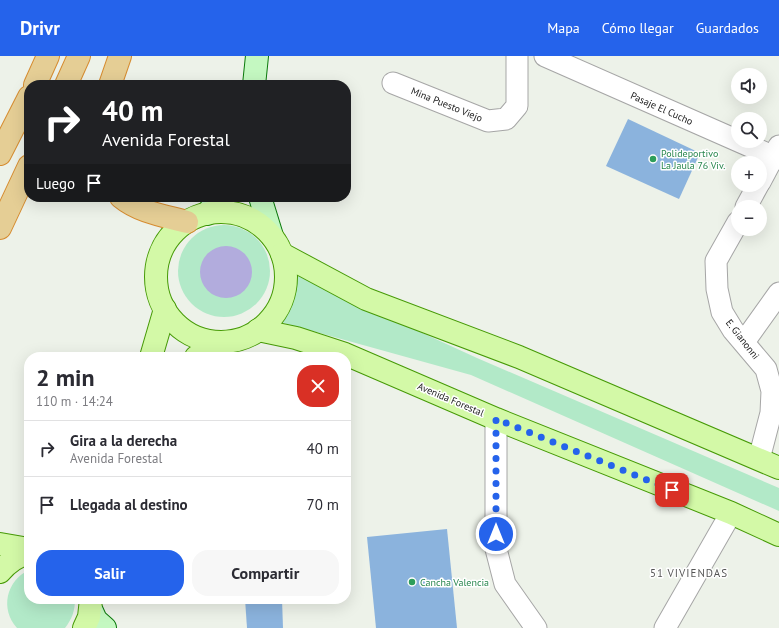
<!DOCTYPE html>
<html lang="es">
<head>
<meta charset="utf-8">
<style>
  :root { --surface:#fff; --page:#f7f7f7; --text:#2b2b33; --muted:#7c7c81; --line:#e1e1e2; --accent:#2563eb }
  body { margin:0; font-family:"PT Sans",sans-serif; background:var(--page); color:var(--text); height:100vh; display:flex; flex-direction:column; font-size:15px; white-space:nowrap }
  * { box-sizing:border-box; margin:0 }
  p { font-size:13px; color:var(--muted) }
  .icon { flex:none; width:22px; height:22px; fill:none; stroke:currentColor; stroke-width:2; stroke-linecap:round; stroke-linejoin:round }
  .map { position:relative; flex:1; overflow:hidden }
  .panel { position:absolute; left:24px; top:296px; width:327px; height:252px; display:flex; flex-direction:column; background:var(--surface); border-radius:16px; box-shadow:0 4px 16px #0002 }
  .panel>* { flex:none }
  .hud { position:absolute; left:24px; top:24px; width:327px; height:122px; border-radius:16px; box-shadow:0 4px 16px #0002; background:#202124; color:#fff; overflow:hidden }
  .tools { position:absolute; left:731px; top:12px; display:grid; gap:8px }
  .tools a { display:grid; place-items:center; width:36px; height:36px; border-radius:50%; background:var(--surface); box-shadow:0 4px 16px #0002; font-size:20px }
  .pin { position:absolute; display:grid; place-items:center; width:34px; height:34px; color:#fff; margin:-17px; border-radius:8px; box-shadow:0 2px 6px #0006 }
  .me { position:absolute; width:44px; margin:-22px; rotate:0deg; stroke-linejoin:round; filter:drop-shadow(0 0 3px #0008) }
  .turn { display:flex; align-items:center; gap:14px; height:84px; padding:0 12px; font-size:18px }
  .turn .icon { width:52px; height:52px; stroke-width:2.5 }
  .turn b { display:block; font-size:28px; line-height:34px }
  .then { display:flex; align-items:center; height:38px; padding:0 12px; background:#0003; gap:8px; font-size:15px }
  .round { display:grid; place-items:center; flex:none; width:42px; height:42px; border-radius:16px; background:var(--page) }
  .overview { display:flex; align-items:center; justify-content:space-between; height:68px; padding:0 12px }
  h1 { font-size:24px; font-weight:800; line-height:30px }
  .primary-button { display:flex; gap:8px; margin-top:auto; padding:8px 12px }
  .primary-button a { flex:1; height:46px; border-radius:16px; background:var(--accent); color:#fff; font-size:16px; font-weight:800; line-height:46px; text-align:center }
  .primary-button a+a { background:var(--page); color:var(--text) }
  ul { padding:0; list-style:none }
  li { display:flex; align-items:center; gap:12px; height:56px; padding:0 12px; border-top:1px solid var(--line) }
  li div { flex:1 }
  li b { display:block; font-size:15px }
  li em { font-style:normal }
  header { display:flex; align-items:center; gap:24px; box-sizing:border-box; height:56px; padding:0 20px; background:var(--accent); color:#fff }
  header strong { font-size:19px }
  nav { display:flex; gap:22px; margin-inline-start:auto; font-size:14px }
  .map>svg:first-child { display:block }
</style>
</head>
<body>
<header>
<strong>Drivr</strong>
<nav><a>Mapa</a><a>Cómo llegar</a><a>Guardados</a></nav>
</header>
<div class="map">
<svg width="779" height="572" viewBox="0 0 779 572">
  <rect width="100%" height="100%" fill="#edf2e9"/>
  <g fill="#b2e9c8">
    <circle cx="224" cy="215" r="46"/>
    <path d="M296 219 477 302 779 432V455L471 319 280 266C293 251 297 238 296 219Z"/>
    <path d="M29 514V543H75C75 555 72 563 65 572H17C0 553 6 525 29 514Z"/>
  </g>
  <g fill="#8bb3dd">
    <path d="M628 63 700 97 679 143 606 110Z"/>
    <path d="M447 473 457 572H376L367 481Z"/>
    <path d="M245 543H282L283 572H247Z"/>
  </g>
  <circle fill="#b2acdd" cx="226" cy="216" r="26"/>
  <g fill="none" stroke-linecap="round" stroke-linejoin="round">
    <g stroke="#a6a6a6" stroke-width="23">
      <g id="street">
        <path d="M545 0 779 103"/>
        <path d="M393 27 488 65 506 63 517 50V0"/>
        <path d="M760 126 779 90"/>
        <path d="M746 151 758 129"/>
        <path d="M738 166 716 205 717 233 722 256 733 274 766 313 772 335 771 357 759 403"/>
        <path d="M744 286 779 237"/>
        <path d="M496 363V493L505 528 536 572"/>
        <path d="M665 572 731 457"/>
      </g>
    </g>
    <g stroke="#09790a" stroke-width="24">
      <g id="secondary">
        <path d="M254 29 257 0"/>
        <path d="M260 141 272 180"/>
        <path d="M207 158 219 141"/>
        <path d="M91 553 96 564 105 572"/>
      </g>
    </g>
    <g stroke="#469a06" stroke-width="24">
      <g id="primary">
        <circle cx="221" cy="221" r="65"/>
        <path d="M282 198 366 243 519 301 779 412"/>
        <path d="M258 274 296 282 345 298 496 363 731 457 779 479"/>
        <path d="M151 301 165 253"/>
        <path d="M196 301 217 286"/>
        <path d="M0 488 29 493"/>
        <path d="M0 516C8 506 17 500 29 497"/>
        <path d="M84 572 89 561 91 543"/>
      </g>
    </g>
    <g stroke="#d68c30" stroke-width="24">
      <g id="highway">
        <path d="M35 29 48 0"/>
        <path d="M66 29 79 0"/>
        <path d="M110 29 120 0"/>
        <path d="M0 98 29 41"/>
        <path d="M121 141C139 156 165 160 187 166"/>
        <path d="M0 172 29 110"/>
      </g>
    </g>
    <use href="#street" stroke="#fff" stroke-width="21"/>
    <use href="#secondary" stroke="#c4f8c1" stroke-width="22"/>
    <use href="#primary" stroke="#d3f9a7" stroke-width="22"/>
    <use href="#highway" stroke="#e5ce95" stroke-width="22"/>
  </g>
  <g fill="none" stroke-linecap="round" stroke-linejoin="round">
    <path stroke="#2563eb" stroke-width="7" stroke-dasharray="0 12.6" d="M496 478V363L672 434"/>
  </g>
  <g fill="#2e9e5b" stroke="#fff" stroke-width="1.5">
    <circle cx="653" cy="103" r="4"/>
    <circle cx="412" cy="526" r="4"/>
  </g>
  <g text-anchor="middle" stroke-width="3" stroke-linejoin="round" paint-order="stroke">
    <g font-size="10" fill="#222" stroke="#fff">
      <text transform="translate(447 48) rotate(22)" y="4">Mina Puesto Viejo</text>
      <text transform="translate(662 52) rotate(24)" y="4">Pasaje El Cucho</text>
      <text transform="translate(743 283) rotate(52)" y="4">E. Gianonni</text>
      <text transform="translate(451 343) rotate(23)" y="4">Avenida Forestal</text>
    </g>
    <g font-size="10" fill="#27864d" stroke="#fff" text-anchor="start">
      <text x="661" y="101">Polideportivo<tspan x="661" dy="12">La Jaula 76 Viv.</tspan></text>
      <text x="420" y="530">Cancha Valencia</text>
    </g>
    <g font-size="11" letter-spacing="1" fill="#555" stroke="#fff">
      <text x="689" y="521">51 VIVIENDAS</text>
    </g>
  </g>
</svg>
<div class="tools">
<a><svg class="icon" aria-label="sound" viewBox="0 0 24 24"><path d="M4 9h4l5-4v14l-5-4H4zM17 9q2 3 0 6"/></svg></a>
<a><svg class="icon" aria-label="search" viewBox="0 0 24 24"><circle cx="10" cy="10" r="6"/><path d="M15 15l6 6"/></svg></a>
<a>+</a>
<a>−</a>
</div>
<div class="pin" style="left:672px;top:434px;background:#d93025"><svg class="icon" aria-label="arrive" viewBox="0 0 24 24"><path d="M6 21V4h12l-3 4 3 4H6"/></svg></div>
<svg class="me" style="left:496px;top:478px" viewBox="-20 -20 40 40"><circle r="17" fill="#2563eb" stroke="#fff" stroke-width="3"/><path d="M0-11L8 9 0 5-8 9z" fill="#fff"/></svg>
<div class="hud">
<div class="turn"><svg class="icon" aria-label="right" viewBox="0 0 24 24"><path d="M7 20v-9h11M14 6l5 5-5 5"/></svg><div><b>40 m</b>Avenida Forestal</div></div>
<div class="then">Luego<svg class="icon" aria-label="arrive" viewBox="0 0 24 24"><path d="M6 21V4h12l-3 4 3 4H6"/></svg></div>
</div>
<section class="panel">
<div class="overview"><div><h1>2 min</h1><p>110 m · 14:24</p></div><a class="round" style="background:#d93025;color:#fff"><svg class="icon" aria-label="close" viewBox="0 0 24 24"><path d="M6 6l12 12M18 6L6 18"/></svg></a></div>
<ul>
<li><svg class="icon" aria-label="right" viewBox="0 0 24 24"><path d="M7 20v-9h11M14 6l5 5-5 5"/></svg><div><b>Gira a la derecha</b><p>Avenida Forestal</p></div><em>40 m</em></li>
<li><svg class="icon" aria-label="arrive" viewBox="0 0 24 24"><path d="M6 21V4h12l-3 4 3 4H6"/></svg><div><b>Llegada al destino</b></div><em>70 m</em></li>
</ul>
<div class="primary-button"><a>Salir</a><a>Compartir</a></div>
</section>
</div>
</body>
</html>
